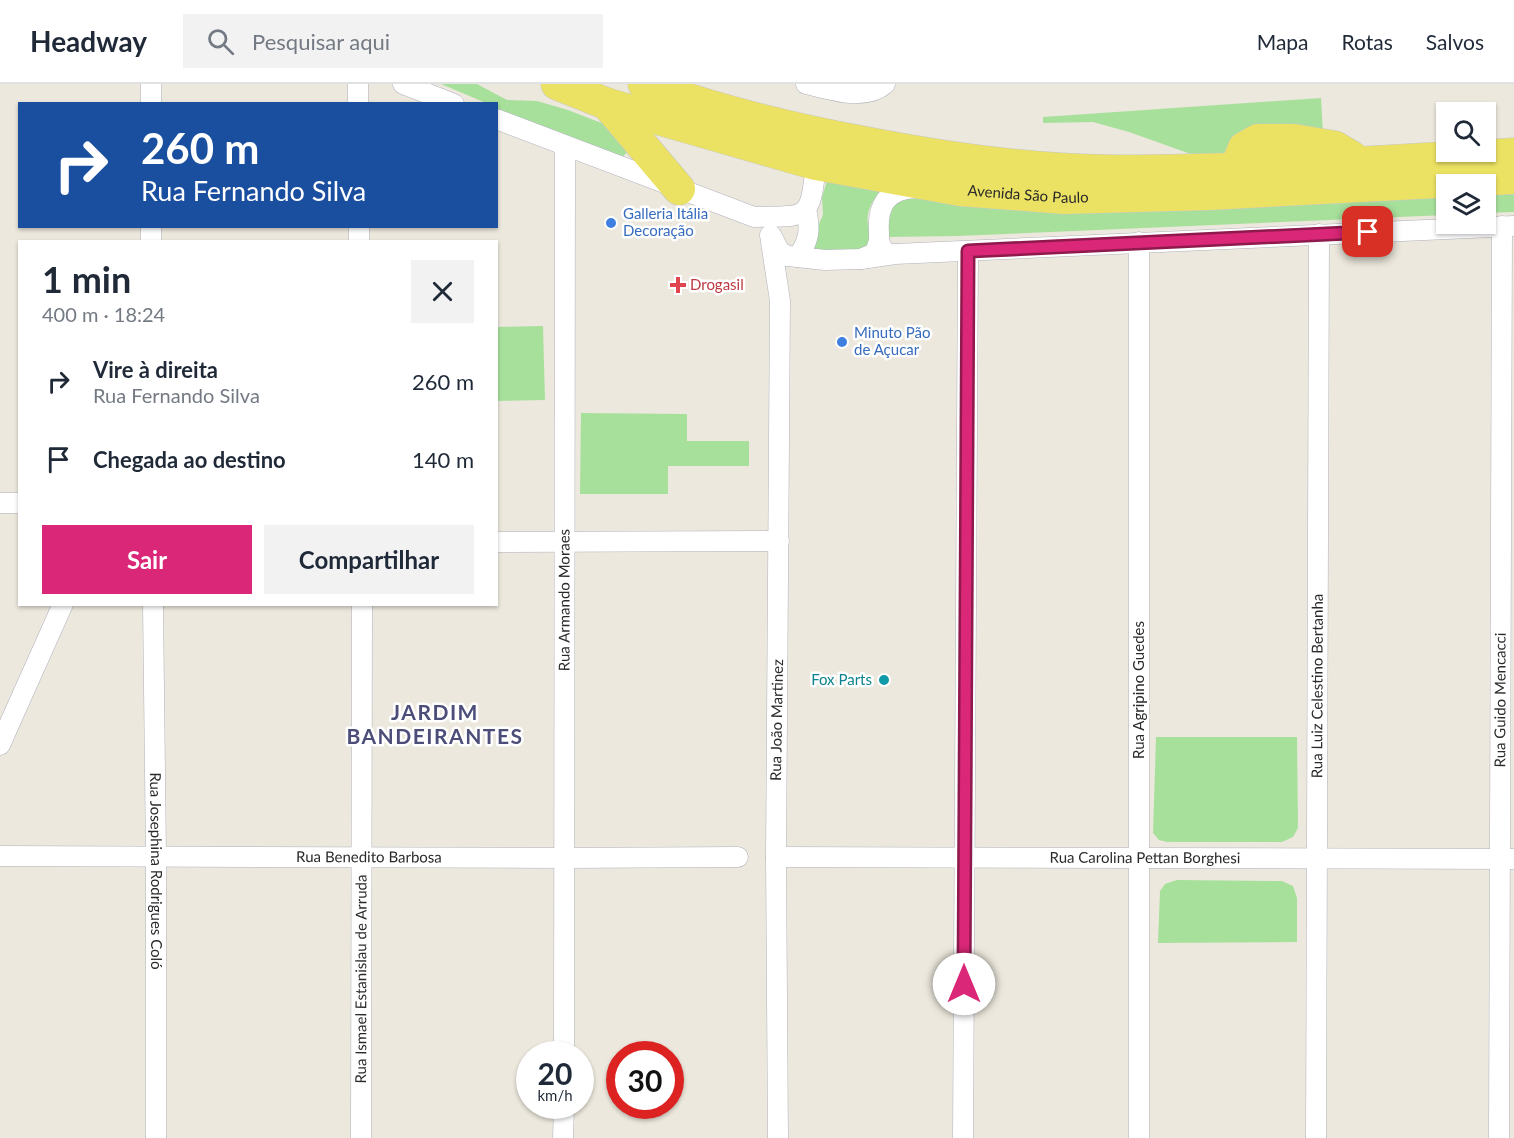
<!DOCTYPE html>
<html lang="pt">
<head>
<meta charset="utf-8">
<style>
  :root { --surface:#fff; --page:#f2f2f3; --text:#1f2937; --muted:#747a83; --line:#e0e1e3; --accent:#db2777 }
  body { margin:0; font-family:Lato,sans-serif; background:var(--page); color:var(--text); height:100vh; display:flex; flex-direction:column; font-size:22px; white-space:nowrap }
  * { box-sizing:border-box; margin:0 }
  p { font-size:20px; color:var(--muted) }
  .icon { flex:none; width:33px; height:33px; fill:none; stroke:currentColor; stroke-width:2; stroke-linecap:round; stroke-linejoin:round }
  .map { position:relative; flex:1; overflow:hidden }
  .panel { position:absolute; left:18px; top:156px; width:480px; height:366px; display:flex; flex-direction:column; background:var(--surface); border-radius:0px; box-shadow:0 2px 4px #0004 }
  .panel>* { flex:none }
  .hud { position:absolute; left:18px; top:18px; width:480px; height:126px; border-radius:0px; box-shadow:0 2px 4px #0004; background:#1a4fa0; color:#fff; overflow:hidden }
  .tools { position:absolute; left:1436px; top:18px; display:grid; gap:12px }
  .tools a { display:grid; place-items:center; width:60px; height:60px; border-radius:0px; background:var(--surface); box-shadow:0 2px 4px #0004; font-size:30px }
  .speed { position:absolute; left:516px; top:957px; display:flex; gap:12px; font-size:30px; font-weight:700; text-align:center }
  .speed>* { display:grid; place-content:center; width:78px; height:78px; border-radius:50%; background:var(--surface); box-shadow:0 2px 4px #0004; line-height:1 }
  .speed small { font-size:15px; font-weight:400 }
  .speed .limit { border:9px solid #d22; background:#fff; color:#111 }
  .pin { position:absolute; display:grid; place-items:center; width:51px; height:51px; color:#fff; margin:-26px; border-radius:12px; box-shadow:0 3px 9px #0006 }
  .me { position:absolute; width:66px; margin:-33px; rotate:0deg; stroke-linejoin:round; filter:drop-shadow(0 0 4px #0008) }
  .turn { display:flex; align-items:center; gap:21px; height:126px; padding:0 24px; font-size:27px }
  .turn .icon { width:78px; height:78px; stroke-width:2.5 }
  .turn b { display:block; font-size:42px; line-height:51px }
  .round { display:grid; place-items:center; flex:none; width:63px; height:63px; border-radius:0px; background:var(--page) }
  .headline { display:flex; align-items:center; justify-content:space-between; height:102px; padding:0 24px }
  h1 { font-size:36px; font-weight:700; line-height:45px }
  .primary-button { display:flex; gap:12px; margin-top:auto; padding:12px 24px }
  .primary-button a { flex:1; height:69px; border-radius:0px; background:var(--accent); color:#fff; font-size:24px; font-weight:700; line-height:69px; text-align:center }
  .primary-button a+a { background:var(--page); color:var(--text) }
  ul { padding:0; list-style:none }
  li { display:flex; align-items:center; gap:18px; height:78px; padding:0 24px }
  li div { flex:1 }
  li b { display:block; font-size:22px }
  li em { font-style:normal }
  header { display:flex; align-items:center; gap:36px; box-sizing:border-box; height:84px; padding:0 30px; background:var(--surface); border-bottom:2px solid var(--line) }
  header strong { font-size:28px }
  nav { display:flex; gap:33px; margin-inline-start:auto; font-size:21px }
  .search { width:420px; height:54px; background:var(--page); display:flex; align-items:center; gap:15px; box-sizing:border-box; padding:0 21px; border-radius:0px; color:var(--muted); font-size:22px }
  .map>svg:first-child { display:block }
</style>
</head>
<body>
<header>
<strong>Headway</strong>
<div class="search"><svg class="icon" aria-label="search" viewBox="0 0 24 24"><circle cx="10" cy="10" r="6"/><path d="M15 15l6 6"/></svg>Pesquisar aqui</div>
<nav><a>Mapa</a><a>Rotas</a><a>Salvos</a></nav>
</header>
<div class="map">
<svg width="1514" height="1054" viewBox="0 0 1514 1054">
  <rect width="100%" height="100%" fill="#ece8dd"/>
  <g fill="#a7e09b">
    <path d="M441 0H477L507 16 537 17 568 26 604 40 627 68 619 77 497 24 496 20 486 19Z"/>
    <path d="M1321 14 1324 68 1211 74 1188 69 1129 48 1093 38 1043 39V33Z"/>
    <path d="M827 97 888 100C877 110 865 124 868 140 870 147 872 152 872 160L859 168 807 166 823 131 822 113Z"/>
    <path d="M1514 104V128L1485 129V106Z"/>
    <path d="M1446 108V131L958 152 886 153 888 127 900 116 914 114 963 120Z"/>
    <path d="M543 242 545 316 497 317V243Z"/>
    <path d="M581 329 687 330V357H749V382H668V410H580Z"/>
    <path d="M1156 653H1297L1298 744 1293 753 1282 758H1167L1159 756 1153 749Z"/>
    <path d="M1177 796 1282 797 1293 802 1297 814V858L1158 859 1160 807 1165 800Z"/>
  </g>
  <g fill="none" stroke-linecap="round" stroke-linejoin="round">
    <g stroke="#b0b1bd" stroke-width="21">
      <g id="street">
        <path d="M151 0V20"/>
        <path d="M358 0V20"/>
        <path d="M403 0 454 20"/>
        <path d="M806 0C830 5 864 18 885 0"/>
        <path d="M496 35 754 133C809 132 810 137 816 80"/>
        <path d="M151 142V158"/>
        <path d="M359 142V158"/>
        <path d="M770 151 780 217 776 773 778 1054"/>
        <path d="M771 151 780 168 788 172 825 176 861 175 875 169 879 157"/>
        <path d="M1139 158V1054"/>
        <path d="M884 166C879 161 879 156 879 149 877 122 886 105 916 104"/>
        <path d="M798 173C809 156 811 146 806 126"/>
        <path d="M861 175 895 170 1514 142"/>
        <path d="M0 419H20"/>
        <path d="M496 458 779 457"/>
        <path id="s1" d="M153 520 156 773V1054"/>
        <path d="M0 661 63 520"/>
        <path id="s2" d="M0 772 564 774 738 773"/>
        <path id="s3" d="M776 773 1514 775"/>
        <path id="s4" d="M564 970 565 62"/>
        <path id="s5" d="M361 1054 362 520"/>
        <path d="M563 1054 564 1022"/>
        <path d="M963 1054 968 167"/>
        <path id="s6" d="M1316 1054 1319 150"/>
        <path id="s7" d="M1499 1054 1502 142"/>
      </g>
    </g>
    <g stroke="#c8c8c8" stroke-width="33">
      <g id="primary">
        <path id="s8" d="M557 0 607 20 816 80 960 106 1064 114 1209 110 1514 94"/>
        <path d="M644 0C716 27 792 45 867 59 950 75 1034 87 1119 87 1251 87 1383 77 1514 70"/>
        <path d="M607 20 679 105"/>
        <path d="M1236 84 1244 64 1258 56H1294L1335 63 1352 73"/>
      </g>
    </g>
    <use href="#street" stroke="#fff" stroke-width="20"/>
    <use href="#primary" stroke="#ebe263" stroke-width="32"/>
  </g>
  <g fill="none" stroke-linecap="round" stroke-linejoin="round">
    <g stroke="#8e194d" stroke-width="15">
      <path id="route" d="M964 900 968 167 1368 148"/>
    </g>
    <use href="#route" stroke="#db2777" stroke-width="10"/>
  </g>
  <g fill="#3f7fe0" stroke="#fff" stroke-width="2">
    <circle cx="611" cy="139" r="6"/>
    <circle cx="842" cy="258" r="6"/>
  </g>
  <path fill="#e0444e" stroke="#fff" stroke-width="2" d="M675 192h6v6h6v6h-6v6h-6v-6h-6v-6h6z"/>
  <circle fill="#0f9aa8" stroke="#fff" stroke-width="2" cx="884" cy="596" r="6"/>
  <g text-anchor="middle" stroke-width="5" stroke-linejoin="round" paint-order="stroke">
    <g font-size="15" fill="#2a2a2a" stroke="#fff">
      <text dy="5" stroke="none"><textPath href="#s8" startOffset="486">Avenida São Paulo</textPath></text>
      <text dy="5" stroke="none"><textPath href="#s4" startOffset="454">Rua Armando Moraes</textPath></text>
      <text dy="5" stroke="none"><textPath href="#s6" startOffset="452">Rua Luiz Celestino Bertanha</textPath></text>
      <text transform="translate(1139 606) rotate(-90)" y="5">Rua Agripino Guedes</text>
      <text dy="5" stroke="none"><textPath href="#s7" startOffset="438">Rua Guido Mencacci</textPath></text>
      <text transform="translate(777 636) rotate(-89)" y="5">Rua João Martinez</text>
      <text dy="5" stroke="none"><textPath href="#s2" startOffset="369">Rua Benedito Barbosa</textPath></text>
      <text dy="5" stroke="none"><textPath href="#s3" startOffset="369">Rua Carolina Pettan Borghesi</textPath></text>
      <text dy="5" stroke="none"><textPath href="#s1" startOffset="267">Rua Josephina Rodrigues Coló</textPath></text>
      <text dy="5" stroke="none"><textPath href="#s5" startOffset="159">Rua Ismael Estanislau de Arruda</textPath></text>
    </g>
    <g font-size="15" fill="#366cbe" stroke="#fff" text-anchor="start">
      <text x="623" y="135">Galleria Itália<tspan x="623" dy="17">Decoração</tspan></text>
      <text x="854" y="254">Minuto Pão<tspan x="854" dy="17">de Açucar</tspan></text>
    </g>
    <g font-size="15" fill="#be3a42" stroke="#fff" text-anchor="start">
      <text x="690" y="206">Drogasil</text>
    </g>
    <g font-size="15" fill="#0d838f" stroke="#fff" text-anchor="end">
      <text x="872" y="601">Fox Parts</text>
    </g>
    <g font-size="21" font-weight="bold" letter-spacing="1.5" fill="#4c4d79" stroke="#fff">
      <text x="435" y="636">JARDIM<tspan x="435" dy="24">BANDEIRANTES</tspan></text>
    </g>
  </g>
</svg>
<div class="tools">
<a><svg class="icon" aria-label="search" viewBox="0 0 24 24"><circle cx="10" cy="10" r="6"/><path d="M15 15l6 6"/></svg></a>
<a><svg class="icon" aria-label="layers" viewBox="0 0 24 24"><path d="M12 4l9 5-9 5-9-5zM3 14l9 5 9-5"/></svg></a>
</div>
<div class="speed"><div>20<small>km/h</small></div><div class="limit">30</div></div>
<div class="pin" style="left:1368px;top:148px;background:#d93025"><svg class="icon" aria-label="arrive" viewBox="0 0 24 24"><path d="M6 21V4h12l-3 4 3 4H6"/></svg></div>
<svg class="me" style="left:964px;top:900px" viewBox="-20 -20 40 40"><circle r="19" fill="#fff"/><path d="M0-13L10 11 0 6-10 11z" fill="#db2777"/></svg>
<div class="hud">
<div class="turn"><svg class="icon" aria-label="right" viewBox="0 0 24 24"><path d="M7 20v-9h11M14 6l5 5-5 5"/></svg><div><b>260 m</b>Rua Fernando Silva</div></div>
</div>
<section class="panel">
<div class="headline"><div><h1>1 min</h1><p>400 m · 18:24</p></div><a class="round"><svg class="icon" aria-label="close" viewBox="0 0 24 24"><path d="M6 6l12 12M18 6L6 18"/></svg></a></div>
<ul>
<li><svg class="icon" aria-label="right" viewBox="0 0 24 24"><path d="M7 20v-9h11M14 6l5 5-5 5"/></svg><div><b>Vire à direita</b><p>Rua Fernando Silva</p></div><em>260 m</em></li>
<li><svg class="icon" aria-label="arrive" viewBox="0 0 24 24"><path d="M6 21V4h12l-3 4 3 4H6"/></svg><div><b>Chegada ao destino</b></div><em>140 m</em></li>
</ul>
<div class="primary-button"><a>Sair</a><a>Compartilhar</a></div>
</section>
</div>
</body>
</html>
